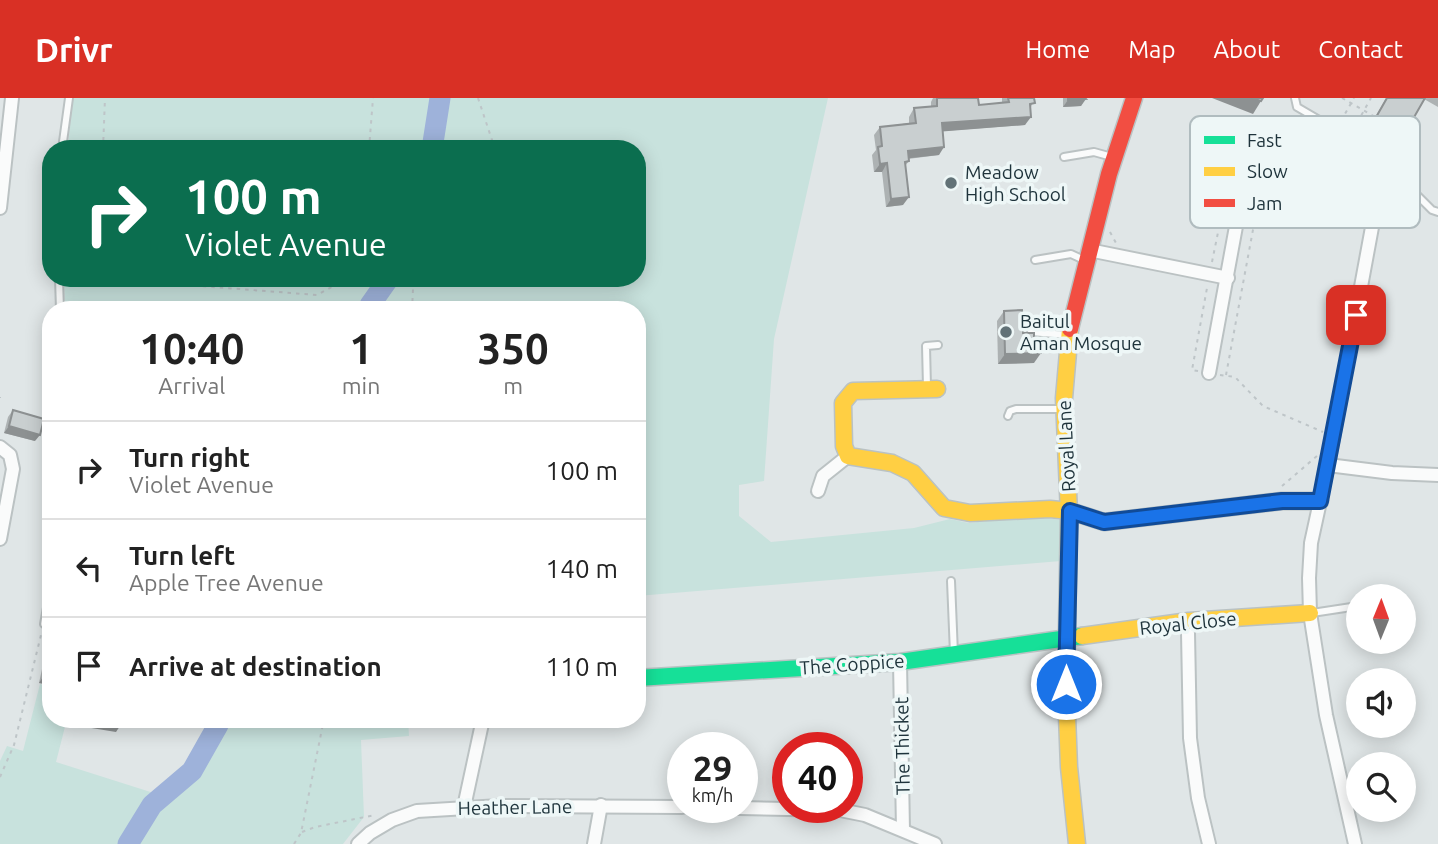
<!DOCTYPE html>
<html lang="en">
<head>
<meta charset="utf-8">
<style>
  :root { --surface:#fff; --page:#f2f2f2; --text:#222; --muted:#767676; --line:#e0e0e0; --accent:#d93025 }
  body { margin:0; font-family:Ubuntu,sans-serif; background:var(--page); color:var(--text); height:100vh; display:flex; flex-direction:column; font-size:26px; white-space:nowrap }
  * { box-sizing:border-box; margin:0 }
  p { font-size:23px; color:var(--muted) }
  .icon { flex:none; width:38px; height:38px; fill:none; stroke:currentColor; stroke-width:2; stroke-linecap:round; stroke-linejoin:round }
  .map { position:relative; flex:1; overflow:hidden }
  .side { position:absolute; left:42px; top:203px; width:604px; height:427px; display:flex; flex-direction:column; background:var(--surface); border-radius:28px; box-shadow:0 4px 18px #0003 }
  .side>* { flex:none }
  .top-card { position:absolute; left:42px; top:42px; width:604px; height:147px; border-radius:28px; box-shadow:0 4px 18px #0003; background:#0b6e4f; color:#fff; overflow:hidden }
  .needle { width:46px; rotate:1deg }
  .tools { position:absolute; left:1346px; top:486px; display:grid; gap:14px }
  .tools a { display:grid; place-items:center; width:70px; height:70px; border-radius:50%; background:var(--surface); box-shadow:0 4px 18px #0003; font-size:35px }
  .speed { position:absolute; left:667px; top:634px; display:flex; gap:14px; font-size:35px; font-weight:700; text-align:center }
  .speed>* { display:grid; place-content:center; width:91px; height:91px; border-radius:50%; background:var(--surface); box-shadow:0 4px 18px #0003; line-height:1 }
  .speed small { font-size:18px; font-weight:400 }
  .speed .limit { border:10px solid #d22; background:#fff; color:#111 }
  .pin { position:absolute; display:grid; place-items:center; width:60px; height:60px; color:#fff; margin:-30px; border-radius:14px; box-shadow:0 4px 10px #0006 }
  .me { position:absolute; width:77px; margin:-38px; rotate:0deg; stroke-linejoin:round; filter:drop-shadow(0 0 5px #0008) }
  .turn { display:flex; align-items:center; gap:24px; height:147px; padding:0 28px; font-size:32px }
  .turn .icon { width:91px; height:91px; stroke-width:2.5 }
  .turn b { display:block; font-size:49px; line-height:60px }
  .eta { display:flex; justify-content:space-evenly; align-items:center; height:119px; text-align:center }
  .eta b { font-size:42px; font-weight:700; line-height:49px }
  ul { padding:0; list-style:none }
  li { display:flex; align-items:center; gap:21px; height:98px; padding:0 28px; border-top:2px solid var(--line) }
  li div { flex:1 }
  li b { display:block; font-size:26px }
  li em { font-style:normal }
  header { display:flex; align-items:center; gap:42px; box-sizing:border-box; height:98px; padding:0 35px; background:var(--accent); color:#fff }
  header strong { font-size:33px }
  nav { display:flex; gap:38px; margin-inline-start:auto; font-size:24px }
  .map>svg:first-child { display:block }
</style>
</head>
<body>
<header>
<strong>Drivr</strong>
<nav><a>Home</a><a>Map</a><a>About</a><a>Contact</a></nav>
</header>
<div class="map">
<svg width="1438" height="746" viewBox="0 0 1438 746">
  <rect width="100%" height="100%" fill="#e0e6e7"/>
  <g fill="#c8e2dd">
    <path d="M72 0H828L774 241 764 383 739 387V418L771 444 914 430 950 421 969 425 1030 418 1061 422V463L637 498V212H65L64 180H637V51H68Z"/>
    <path d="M40 586 51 589V621H67L56 664 160 697 190 669 215 627 214 621H408L409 638 361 642 364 719 343 746H0V663L7 648 23 653Z"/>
  </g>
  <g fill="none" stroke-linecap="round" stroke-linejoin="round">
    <g stroke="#9eb2da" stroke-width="21">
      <path d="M432 51 440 0"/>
      <path d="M370 212V207L389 180"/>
      <path d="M128 746 152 707 192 673 218 627 217 621"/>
    </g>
    <g stroke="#bbc2c3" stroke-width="10">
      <g id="lane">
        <path d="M1295 0 1297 9 1393 65 1417 97 1432 112 1438 114"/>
        <path d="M62 51 69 0"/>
        <path d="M1064 59 1094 54 1112 59"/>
        <path d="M1035 162 1071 156 1084 162"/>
        <path d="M59 180 60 212"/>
        <path d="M1031 234 1066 237"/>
        <path d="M927 289 926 248 938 247"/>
        <path d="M1008 318 1010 313 1016 311H1062"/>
        <path d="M951 483 954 556"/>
        <path d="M51 488 44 526 51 531"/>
        <path d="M1312 515 1358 508"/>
      </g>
    </g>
    <g stroke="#bbc2c3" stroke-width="16">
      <g id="street">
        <path d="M0 110 12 0"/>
        <path d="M1089 152 1228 180"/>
        <path d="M1209 275 1244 85"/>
        <path d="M0 349 10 357 13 371 0 441"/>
        <path d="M1328 367 1392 375 1438 377"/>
        <path d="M818 393 823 378 848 358"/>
        <path d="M1188 535 1190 640 1198 700 1209 746"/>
        <path d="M900 564 903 732"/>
        <path d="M464 709 483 621"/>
        <path d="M690 709 840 712 865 717 935 746"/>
        <path d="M358 746 370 735 392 722 417 713 500 708 682 709"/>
        <path d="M594 746 601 707"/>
        <path d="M1355 746 1326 617 1310 515 1309 480 1311 445 1328 367 1375 113"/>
      </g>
    </g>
    <g stroke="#bac2c3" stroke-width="19">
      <path id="fast" d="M637 580 900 564 1082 538"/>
    </g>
    <g stroke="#bac2c3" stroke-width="19">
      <g id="slow">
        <path d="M1070 231 1064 300 1069 416 1066 591 1069 669 1077 746"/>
        <path d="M937 291 853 293 843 305 844 348 848 358 892 365 913 375 944 410 970 415 1050 411 1070 413 1104 424 1282 403H1320"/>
        <path d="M1082 538 1189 523 1310 515"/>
      </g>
    </g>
    <g stroke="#bac2c3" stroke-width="19">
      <path id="jam" d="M1070 231 1109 76 1134 0"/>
    </g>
    <g stroke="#bec5c8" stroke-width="2" stroke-dasharray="3.5 5" stroke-linecap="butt">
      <path d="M478 0 495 51"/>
      <path d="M1342 0 1375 19"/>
      <path d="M1341 23 1354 0"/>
      <path d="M1355 30 1366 36"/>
      <path d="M1353 32 1371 0"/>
      <path d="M103 51 105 0"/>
      <path d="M369 51 373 0"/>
      <path d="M1110 134 1116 145"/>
      <path d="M1212 164 1227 90 1230 88"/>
      <path d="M127 180 135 183 317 197 348 180"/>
      <path d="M412 212 413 191 421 180"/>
      <path d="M1198 273 1192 272 1207 190"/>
      <path d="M1220 277 1235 279 1263 308 1323 334"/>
      <path d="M1226 277 1260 94 1256 90"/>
      <path d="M0 299V300"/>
      <path d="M1282 388 1317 358"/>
      <path d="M0 679 14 647 41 537"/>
      <path d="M302 734 315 729 375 717"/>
      <path d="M294 746 301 735 324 621"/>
    </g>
    <use href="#lane" stroke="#fafbfb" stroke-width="6"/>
    <use href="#street" stroke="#fafbfb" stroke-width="12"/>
    <use href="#fast" stroke="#16e098" stroke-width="16"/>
    <use href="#slow" stroke="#ffcf43" stroke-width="16"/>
    <use href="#jam" stroke="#f24e42" stroke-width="16"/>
  </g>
  <g fill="#adb2b3">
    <path d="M933 0H978L979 7 1002 5V0H1034L1025 27 943 33 939 57 908 61 909 63 905 68 903 107 886 109 882 74H874L872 57 876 52 874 37 880 29 909 25V19L914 10 931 9V4Z"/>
    <path d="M1063 0H1085L1081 8 1063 9Z"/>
    <path d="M1386 0H1438V9L1424 1 1395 51 1365 37Z"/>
    <path d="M1004 213 1023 235 1034 265 998 266 997 223Z"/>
    <path d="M13 312 35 343 4 335 8 319Z"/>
    <path d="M51 537V587L39 585 49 539Z"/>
  </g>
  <g fill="#8d9192">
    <path d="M1212 0H1252L1261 3 1253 16Z"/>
    <path d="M1086 1 1081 8 1063 9 1068 2Z"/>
    <path d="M1031 19 1025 27 936 34 942 25Z"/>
    <path d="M944 49 939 57 902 61 908 53Z"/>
    <path d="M887 65 882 74H874L880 66Z"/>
    <path d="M909 99 903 107 886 109 891 101Z"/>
    <path d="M1041 255 1034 265 998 266 1005 256Z"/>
    <path d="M9 328 40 337 35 343 4 335Z"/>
    <path d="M45 576 51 577V587L39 585Z"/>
    <path d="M77 621H97L122 625 116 634 73 627Z"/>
  </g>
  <g fill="#c9cfd0" stroke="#8d9192" stroke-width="2">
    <path d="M937 0H978L979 7 1009 4 1008 0H1034L1035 5 1030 6 1031 19 942 25 944 49 908 53 909 63 905 64 909 99 891 101 887 65 880 66 878 49 882 48 880 29 916 25 914 10 937 8Z"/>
    <path d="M1068 0H1085L1086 1 1068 2Z"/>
    <path d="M1252 0H1263L1261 3Z"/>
    <path d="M1387 0H1425L1401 42 1371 28Z"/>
    <path d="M1022 212 1023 235H1034V243L1041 248V255L1005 256 1004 213Z"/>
    <path d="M13 312 44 321 40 337 9 328Z"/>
    <path d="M51 550V577L45 576Z"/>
    <path d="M97 621H122V625Z"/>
  </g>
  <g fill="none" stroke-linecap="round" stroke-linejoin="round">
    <g stroke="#114b97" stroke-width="18">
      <path id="route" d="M1066 586 1070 413 1104 424 1282 403H1320L1356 217"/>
    </g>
    <use href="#route" stroke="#1a73e8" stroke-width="12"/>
  </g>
  <g fill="#627277" stroke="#eef7f7" stroke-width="2.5">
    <circle cx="951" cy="85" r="7"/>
    <circle cx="1006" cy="234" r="7"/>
  </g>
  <g text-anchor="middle" stroke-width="7" stroke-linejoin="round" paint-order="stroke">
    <g font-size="19" fill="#1e333b" stroke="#eef7f7" text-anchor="start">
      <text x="965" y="81">Meadow<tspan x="965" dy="22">High School</tspan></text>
      <text x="1020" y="230">Baitul<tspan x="1020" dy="22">Aman Mosque</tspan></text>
    </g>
    <g font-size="19" fill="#1e333b" stroke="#eef7f7">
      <text transform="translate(1066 348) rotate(-93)" y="7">Royal Lane</text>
      <text transform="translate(1188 525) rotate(-6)" y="7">Royal Close</text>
      <text transform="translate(852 566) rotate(-4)" y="7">The Coppice</text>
      <text transform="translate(902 648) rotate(-91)" y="7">The Thicket</text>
      <text transform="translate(515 709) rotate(-1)" y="7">Heather Lane</text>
    </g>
  </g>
  <rect x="1190" y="18" width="230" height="112" rx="10" fill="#eef7f7" stroke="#b0bcbf" stroke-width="2"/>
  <rect x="1204" y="38" width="31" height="8" fill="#16e098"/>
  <rect x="1204" y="69" width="31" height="9" fill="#ffcf43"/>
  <rect x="1204" y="101" width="31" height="8" fill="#f24e42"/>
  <g font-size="19" fill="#1e333b">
    <text x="1247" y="49">Fast</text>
    <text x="1247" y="80">Slow</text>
    <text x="1247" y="112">Jam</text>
  </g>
</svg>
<div class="tools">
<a><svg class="needle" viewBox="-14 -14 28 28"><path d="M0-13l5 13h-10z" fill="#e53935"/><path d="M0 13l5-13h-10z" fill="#767676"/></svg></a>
<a><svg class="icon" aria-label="sound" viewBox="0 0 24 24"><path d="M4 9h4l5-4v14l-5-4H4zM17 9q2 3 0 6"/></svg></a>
<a><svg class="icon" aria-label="search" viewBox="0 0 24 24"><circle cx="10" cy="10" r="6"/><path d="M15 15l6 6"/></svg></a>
</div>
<div class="speed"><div>29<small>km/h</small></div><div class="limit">40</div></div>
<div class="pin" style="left:1356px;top:217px;background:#d93025"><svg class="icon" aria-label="arrive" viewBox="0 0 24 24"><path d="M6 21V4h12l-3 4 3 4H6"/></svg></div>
<svg class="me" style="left:1066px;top:586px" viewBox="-20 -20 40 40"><circle r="17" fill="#1a73e8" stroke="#fff" stroke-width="3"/><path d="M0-11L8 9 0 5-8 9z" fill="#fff"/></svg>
<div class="top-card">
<div class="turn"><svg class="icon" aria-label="right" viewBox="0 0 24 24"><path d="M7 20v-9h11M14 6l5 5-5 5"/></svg><div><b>100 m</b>Violet Avenue</div></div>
</div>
<section class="side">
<div class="eta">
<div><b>10:40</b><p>Arrival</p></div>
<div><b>1</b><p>min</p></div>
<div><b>350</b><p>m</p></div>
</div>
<ul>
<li><svg class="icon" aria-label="right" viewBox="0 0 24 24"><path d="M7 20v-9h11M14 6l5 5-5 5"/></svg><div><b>Turn right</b><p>Violet Avenue</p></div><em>100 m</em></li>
<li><svg class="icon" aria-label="left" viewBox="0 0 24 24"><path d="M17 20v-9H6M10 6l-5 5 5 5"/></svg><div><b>Turn left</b><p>Apple Tree Avenue</p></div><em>140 m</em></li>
<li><svg class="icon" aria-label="arrive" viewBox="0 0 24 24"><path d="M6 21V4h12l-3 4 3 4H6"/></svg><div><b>Arrive at destination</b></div><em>110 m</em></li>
</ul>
</section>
</div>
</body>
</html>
